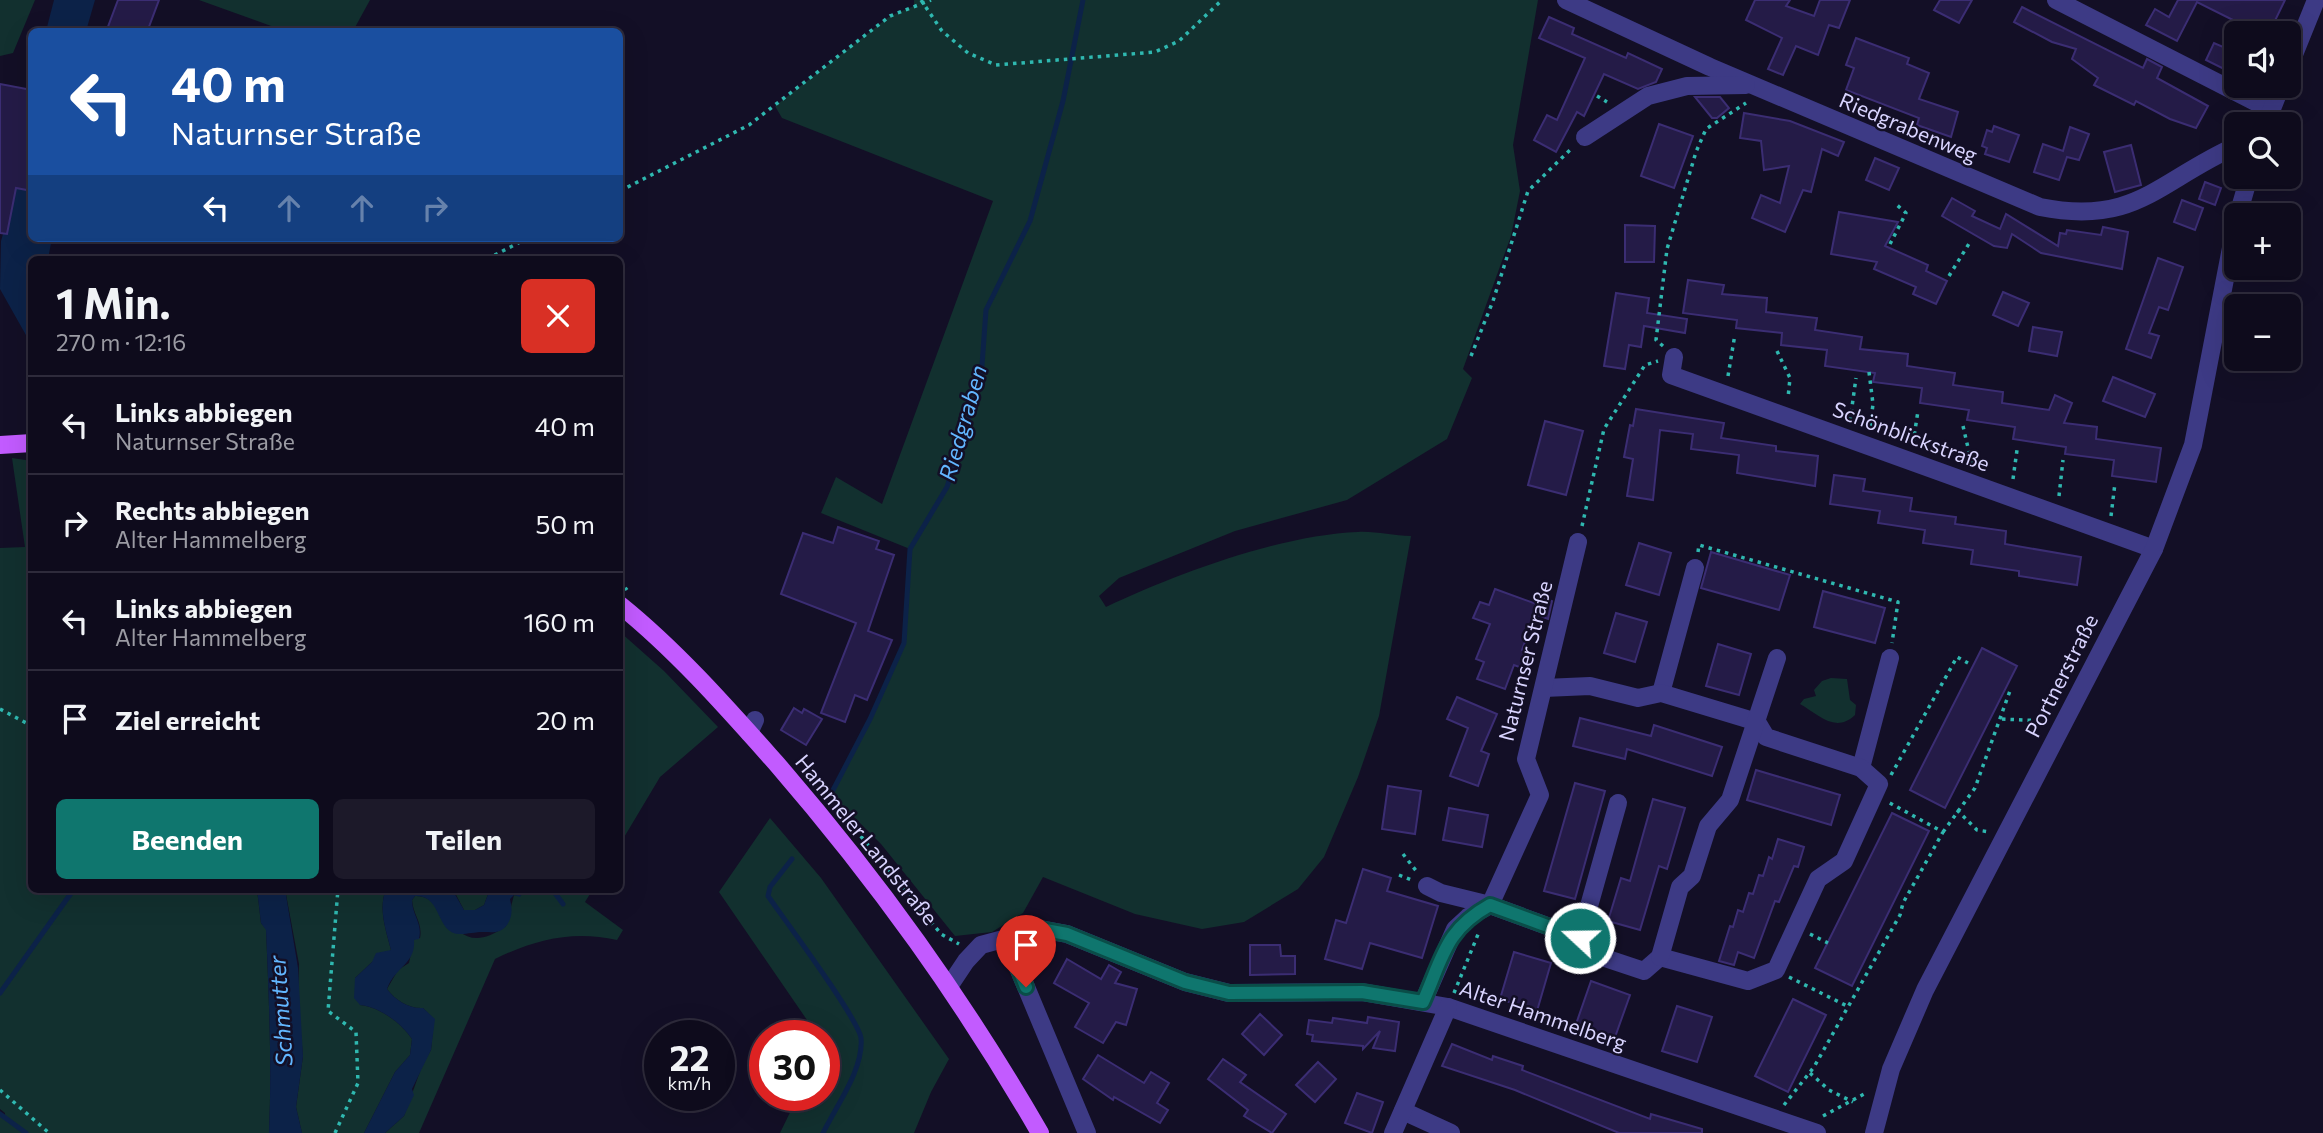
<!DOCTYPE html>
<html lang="de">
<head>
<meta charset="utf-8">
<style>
  :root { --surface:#0e0b1c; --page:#1c1929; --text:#f1f3f6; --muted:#9b9ba3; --line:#2e2b3b; --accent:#0f766e }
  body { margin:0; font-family:Commissioner,sans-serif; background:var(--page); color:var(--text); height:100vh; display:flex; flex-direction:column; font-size:26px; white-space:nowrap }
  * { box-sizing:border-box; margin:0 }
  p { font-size:23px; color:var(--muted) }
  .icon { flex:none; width:38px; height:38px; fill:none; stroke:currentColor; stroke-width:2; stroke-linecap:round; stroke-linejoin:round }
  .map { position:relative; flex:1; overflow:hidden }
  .drawer { position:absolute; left:28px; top:256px; width:595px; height:637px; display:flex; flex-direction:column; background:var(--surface); border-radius:10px; box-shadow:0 7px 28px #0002,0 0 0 2px var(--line) }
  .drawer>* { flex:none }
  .banner { position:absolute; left:28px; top:28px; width:595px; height:214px; border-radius:10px; box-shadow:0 7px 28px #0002,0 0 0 2px var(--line); background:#1a4fa0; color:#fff; overflow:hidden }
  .controls { position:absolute; left:2224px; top:21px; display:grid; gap:14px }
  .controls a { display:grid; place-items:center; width:77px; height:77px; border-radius:10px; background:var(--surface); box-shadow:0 7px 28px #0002,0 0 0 2px var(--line); font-size:35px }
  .speed { position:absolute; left:644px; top:1020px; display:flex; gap:14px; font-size:35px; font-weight:700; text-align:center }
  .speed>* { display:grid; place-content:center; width:91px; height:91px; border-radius:50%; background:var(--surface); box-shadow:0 7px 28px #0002,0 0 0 2px var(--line); line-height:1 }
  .speed small { font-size:18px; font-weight:400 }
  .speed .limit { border:10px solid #d22; background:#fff; color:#111 }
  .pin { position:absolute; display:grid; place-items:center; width:60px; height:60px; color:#fff; margin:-72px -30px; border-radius:50% 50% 50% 0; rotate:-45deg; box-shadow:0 0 7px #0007 }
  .pin .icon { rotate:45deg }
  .me { position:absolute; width:77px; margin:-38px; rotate:291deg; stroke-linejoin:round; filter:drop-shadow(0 0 5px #0008) }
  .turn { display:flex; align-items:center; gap:24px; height:147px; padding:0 28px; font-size:32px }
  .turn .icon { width:91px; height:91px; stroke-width:2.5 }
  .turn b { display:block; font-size:49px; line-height:60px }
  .lanes { display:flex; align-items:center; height:66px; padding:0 28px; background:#0003; justify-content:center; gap:35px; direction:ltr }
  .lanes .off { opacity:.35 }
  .round { display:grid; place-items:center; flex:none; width:74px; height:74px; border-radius:10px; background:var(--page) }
  .overview { display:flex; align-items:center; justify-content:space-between; height:119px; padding:0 28px }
  h1 { font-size:42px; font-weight:700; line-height:52px }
  .cta { display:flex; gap:14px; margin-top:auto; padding:14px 28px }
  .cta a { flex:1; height:80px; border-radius:10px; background:var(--accent); color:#fff; font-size:28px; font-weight:700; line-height:80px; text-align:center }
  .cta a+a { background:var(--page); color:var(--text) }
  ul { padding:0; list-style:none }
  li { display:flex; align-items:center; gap:21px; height:98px; padding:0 28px; border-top:2px solid var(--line) }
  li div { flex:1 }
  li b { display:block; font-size:26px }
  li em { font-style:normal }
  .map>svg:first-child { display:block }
</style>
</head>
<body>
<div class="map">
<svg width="2323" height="1133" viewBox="0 0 2323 1133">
  <rect width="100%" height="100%" fill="#130f26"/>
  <g fill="#12302f">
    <path d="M0 0H35L13 53 0 56Z"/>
    <path d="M199 0H370L353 31H285Z"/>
    <path d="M914 0H1538L1513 145 1520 191 1511 236 1463 369 1472 378 1447 439 1347 500 1235 531 1119 578 1099 596 1106 607C1176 574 1280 535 1358 532 1375 531 1393 536 1411 536L1379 716 1358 777 1324 857 1298 889 1244 922 1202 929 1135 914 1043 877 1023 913 992 932 955 936 881 844 831 794 870 719 904 643 910 549 821 513 836 477 882 504 993 201 782 118 775 106 890 16 914 6Z"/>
    <path d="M12 458 32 461V889H257L261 923 266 929C269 998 272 1066 269 1133H0V1116L5 1117V1113L0 1109V548L25 547Z"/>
    <path d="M620 632 664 671 718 727 660 777 620 844Z"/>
    <path d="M1831 678 1847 679 1850 700 1856 705 1855 715C1835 734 1818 714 1800 704L1804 699 1816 696 1814 690 1822 681Z"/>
    <path d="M770 818 821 878 949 1059 931 1092 914 1133H780L798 1096H824V1036H818L719 892Z"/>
    <path d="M285 889H386C378 909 386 930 391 950L372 962 355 978 360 1005C380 1007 401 1023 412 1039L410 1055 395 1072 364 1133H302L296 1107 303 1056 298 1001 299 964Z"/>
    <path d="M453 889H490L484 905 475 910H464Z"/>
    <path d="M525 889H593L585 902 623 930 617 940C573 930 536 939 495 959L419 1133H385L404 1116 422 1066 431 1050 434 1019 423 1008C409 1009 395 1000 387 989L398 970 409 963 414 939 420 938C423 923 413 915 412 900L415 896C449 893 451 966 506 926L514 895 520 896Z"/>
  </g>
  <g fill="#0c2248">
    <path d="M54 0H95L86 31H46Z"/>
    <path d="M16 188 31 191 32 238H52L48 259H32L31 344 0 289 1 241Z"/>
    <path d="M257 889H285L298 968 303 1056 296 1107 302 1133H269C272 1066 269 998 266 930L261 923Z"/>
    <path d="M386 889H452L464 910H475L484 905 490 889H525L520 897 514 895 510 899C512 908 513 916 507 925 500 934 493 932 483 932 476 932 467 934 461 934 435 935 443 894 415 896L412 900C412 915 423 923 419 939L414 940C416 964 395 967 387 989 395 1000 409 1009 423 1008L435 1019 431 1050 412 1089 414 1095 404 1116 385 1133H364L395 1072 410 1055 412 1039C401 1023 380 1007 360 1005L354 998 355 978 372 962 376 953 391 950C386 930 378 909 386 889Z"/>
  </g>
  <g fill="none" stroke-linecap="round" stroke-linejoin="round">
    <g stroke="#0c2248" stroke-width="5">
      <path d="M831 794 870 719 904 643 910 549 947 487 981 379 986 310 1030 221 1063 101 1083 0"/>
      <path d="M792 859 770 887 768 896C784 919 858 1018 861 1038 864 1069 836 1106 823 1133"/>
      <path d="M552 889 563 904"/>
      <path d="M0 993 74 889"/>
      <path d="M0 1114 26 1133"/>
    </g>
  </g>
  <g fill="#241b47" stroke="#3b2d73" stroke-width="2">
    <path d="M118 0H159L147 32H106Z"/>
    <path d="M1755 0H1790L1786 6 1814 16 1820 0H1850L1839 28 1829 25 1818 55 1796 46 1783 75 1768 69 1782 38 1746 20Z"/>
    <path d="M1940 0H1972L1959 23 1934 10Z"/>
    <path d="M2178 0H2285L2269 33H2236V75L2206 60 2214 43 2223 47 2235 21 2197 2 2177 41 2146 25 2155 9 2169 17Z"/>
    <path d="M2022 7 2143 68 2147 59 2162 67 2157 78 2208 106 2196 128 2170 119 2136 101 2134 105 2094 85 2098 78 2072 59 2076 49 2052 42 2014 22Z"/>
    <path d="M1549 17 1574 28 1572 34 1626 58 1628 53 1662 69 1656 82 1638 89 1604 74 1584 116 1577 112 1556 152 1534 140 1547 115 1557 120 1585 58 1539 38Z"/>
    <path d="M1856 38 1909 58 1907 64 1929 73 1919 99 1958 112 1951 137 1917 125 1919 118 1846 90 1854 68 1846 65Z"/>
    <path d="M0 84 32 90V126L27 150 32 151V191L16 188 7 234 0 233Z"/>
    <path d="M1695 97H1720L1729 108 1717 118H1712Z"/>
    <path d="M1744 113 1790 121 1844 142 1838 156 1822 149 1811 192 1803 190 1785 232 1752 218 1761 195 1780 203 1789 166 1764 170 1761 141 1740 138Z"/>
    <path d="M1659 124 1693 136 1674 188 1641 176Z"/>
    <path d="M1994 126 2019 135 2009 162 1985 154 1987 148 1982 146 1987 130 1992 132Z"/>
    <path d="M2070 127 2089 134 2079 160 2067 157 2059 180 2034 172 2043 144 2063 151Z"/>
    <path d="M2131 145 2141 185 2115 192 2104 152Z"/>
    <path d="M1875 158 1899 168 1889 190 1866 180Z"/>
    <path d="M2205 182 2221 188 2215 205 2199 199Z"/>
    <path d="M1952 198 1975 211 1972 216 2000 229 2006 214 2058 246 2060 233 2066 234 2067 230 2101 235 2103 227 2128 232 2122 269 2041 253 2012 234 2007 248 1994 246 1942 216Z"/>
    <path d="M2182 200 2203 208 2195 230 2174 222Z"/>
    <path d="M1839 212 1898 222 1885 246 1928 265 1926 271 1947 281 1936 304 1913 294 1916 287 1874 269 1877 262 1831 254Z"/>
    <path d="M1625 225 1655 226 1654 262H1625Z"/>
    <path d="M2158 258 2183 267 2168 310 2159 307 2149 333 2159 336 2151 358 2126 349Z"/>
    <path d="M1688 280 1724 285 1722 294 1767 298 1766 312 1817 318 1815 330 1862 337 1860 349 1908 354 1907 366 1955 373 1953 385 2003 392 2002 403 2049 410 2055 395 2072 403 2064 423 2097 427 2096 439 2161 448 2156 482 2112 476 2114 460 2065 454 2066 447 2013 439 2015 427 1967 420 1969 410 1920 403 1922 388 1873 382 1875 373 1825 366 1827 350 1781 345 1782 333 1736 328 1737 320 1683 313Z"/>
    <path d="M2003 292 2029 303 2018 326 1993 315Z"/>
    <path d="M1616 293 1649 298 1647 313 1687 319 1685 333 1644 326 1641 347 1629 345 1625 369 1604 366Z"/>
    <path d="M2033 327 2062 332 2057 356 2029 351Z"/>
    <path d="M2113 377 2155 394 2145 417 2103 401Z"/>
    <path d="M1636 409 1724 423 1721 438 1776 446V451L1818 456 1815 486 1737 473 1739 455 1691 449 1693 434 1660 430 1653 500 1627 496 1633 459 1624 457 1630 425 1633 426Z"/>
    <path d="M1545 421 1583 431 1566 495 1528 485Z"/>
    <path d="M1834 475 1865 479 1863 491 1912 498 1910 511 1956 517 1955 524 2006 531 2005 544 2081 557 2077 585 2019 576V571L1971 564 1973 550 1923 543 1925 530 1878 523 1880 511 1830 504Z"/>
    <path d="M838 527 879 541 876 549 894 555 868 631 892 640 867 700 855 695 845 722 821 713 856 623 781 594 803 533 833 543Z"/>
    <path d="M1639 543 1671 553 1659 595 1626 585Z"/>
    <path d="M1711 552 1790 575 1779 610 1701 588Z"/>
    <path d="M1495 589 1539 605 1542 597 1552 601 1548 619 1535 614 1522 650 1528 652 1522 668 1514 665 1505 689 1477 679 1484 662 1476 659 1490 624 1473 618 1480 602 1489 605Z"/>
    <path d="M1823 591 1885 608 1875 643 1814 627Z"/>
    <path d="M1616 613 1647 622 1635 662 1604 653Z"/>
    <path d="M1718 644 1751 654 1739 695 1706 686Z"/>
    <path d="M1982 648 2017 666 1945 808 1910 790Z"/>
    <path d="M1457 697 1497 714 1481 751 1489 754 1478 786 1450 776 1468 728 1447 719Z"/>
    <path d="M794 708 802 713 804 709 822 719 806 745 781 730Z"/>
    <path d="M1580 718 1651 736 1654 725 1722 747 1712 776 1627 749 1625 759 1573 746Z"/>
    <path d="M1756 770 1840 795 1831 825 1747 800Z"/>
    <path d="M1575 783 1605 791 1575 899 1544 891Z"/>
    <path d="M1388 786 1421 791 1415 834 1382 829Z"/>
    <path d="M1653 799 1685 808 1667 869 1659 866 1640 930 1608 921 1621 878 1630 881Z"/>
    <path d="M1449 808 1488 815 1482 847 1443 840Z"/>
    <path d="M1892 813 1929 831 1852 986 1815 968Z"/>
    <path d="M1778 839 1804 847 1798 867 1794 866 1779 902 1775 901 1754 958 1738 952 1734 965 1719 961 1730 926 1733 927 1738 910 1743 912 1749 893 1753 894 1759 875 1763 876 1769 857 1772 859Z"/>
    <path d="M1363 869 1391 878 1387 891 1438 906 1422 958 1370 943 1362 969 1325 959 1336 920 1346 923Z"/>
    <path d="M1250 945H1280L1281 956H1295V974L1250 975Z"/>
    <path d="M1514 952 1551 963 1537 1011 1500 999Z"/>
    <path d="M1067 959 1101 979 1109 965 1121 972 1115 983 1137 989 1126 1025 1116 1022 1103 1043 1075 1027 1089 1003 1054 983Z"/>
    <path d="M1591 981 1630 995 1614 1040 1575 1027Z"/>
    <path d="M1793 999 1826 1015 1788 1092 1755 1076Z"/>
    <path d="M1677 1006 1712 1017 1697 1062 1662 1051Z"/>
    <path d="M1260 1014 1282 1035 1264 1055 1242 1034Z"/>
    <path d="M1368 1017 1399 1022 1395 1051 1373 1048 1380 1031 1363 1049V1046L1312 1041 1313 1035 1307 1034 1309 1020 1332 1023 1333 1018 1367 1023Z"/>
    <path d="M1452 1044 1492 1060 1493 1056 1523 1066 1522 1070 1650 1119 1651 1114 1702 1129V1133H1619L1515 1090 1442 1066Z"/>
    <path d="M1098 1055 1144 1083 1151 1072 1169 1083 1157 1103 1168 1110 1160 1123 1114 1097 1113 1100 1083 1079Z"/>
    <path d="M1223 1059 1246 1075 1240 1082 1286 1114 1272 1133 1244 1116 1248 1110 1208 1079Z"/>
    <path d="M1318 1062 1336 1079 1315 1102 1296 1085Z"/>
    <path d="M1357 1093 1383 1102 1372 1133 1345 1123Z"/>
  </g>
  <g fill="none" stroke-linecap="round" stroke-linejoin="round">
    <g stroke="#2fb8b0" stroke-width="3.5" stroke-dasharray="3.5 5" stroke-linecap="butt">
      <path d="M921 0 942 31 968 53 996 65 1155 52 1179 41 1222 0"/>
      <path d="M1597 96 1607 102"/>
      <path d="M620 191 749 125 890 16 931 0"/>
      <path d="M1890 244 1906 213 1897 205"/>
      <path d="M487 259 528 238"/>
      <path d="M1949 276 1970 242"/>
      <path d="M1663 346 1656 340 1667 249 1696 152 1706 129 1746 103"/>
      <path d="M1777 351 1790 378 1788 398"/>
      <path d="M1471 356 1493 301 1528 191 1573 147"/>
      <path d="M1869 372 1873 404 1870 429"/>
      <path d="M1728 376 1735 334"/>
      <path d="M1850 421 1856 378"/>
      <path d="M1963 426 1972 465"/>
      <path d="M1913 443 1918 411"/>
      <path d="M2013 479 2017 450"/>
      <path d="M2059 496 2063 460"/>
      <path d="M2111 516 2115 483"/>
      <path d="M1582 526 1604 429 1645 365 1658 361"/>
      <path d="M1698 552 1699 545 1898 602 1892 643"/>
      <path d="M620 581 627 590"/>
      <path d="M0 709 32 726"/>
      <path d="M2002 719 2047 721"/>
      <path d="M1891 775 1957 657 1968 663"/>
      <path d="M1957 810 1977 830 1990 832"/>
      <path d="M850 823 941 934 959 944"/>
      <path d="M1943 832 1975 788 2011 688"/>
      <path d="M1403 854 1417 872"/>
      <path d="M1399 875 1414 881"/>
      <path d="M1810 934 1828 943"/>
      <path d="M1789 977 1847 1006"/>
      <path d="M1454 993 1479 932"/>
      <path d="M1810 1073 1829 1090 1853 1102"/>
      <path d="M0 1090 49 1133"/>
      <path d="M1784 1105 1814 1067 1900 915 1903 903 1943 832 1888 802"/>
      <path d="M1823 1116 1866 1093"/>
      <path d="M335 1133 358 1083 356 1032 328 1011 338 889"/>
    </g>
    <g stroke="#3d3a85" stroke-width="18">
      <path d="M1566 0 1710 67 2040 207C2136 226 2158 181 2236 146"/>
      <path d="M2056 0 2271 110"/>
      <path d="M2289 67 2316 0"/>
      <path d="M2266 124 2281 86"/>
      <path d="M1585 137 1648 96 1687 86 1746 85"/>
      <path d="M2238 215 2249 177"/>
      <path d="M1674 357 1671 375 2154 549"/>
      <path d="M1661 693 1695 568"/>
      <path d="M749 733 755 720"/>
      <path d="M1861 768 1890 658"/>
      <path d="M1427 886 1441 893 1490 905 1580 938 1584 951 1644 971 1660 957 1748 981 1776 970 1818 879 1844 861 1879 784 1861 768 1766 737 1757 722 1661 693 1638 698 1590 686 1544 688"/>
      <path d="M1580 938 1618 803"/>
      <path d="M1006 939 1087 1133"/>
      <path d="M1660 957 1680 887 1692 876 1708 826 1730 800 1777 658"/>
      <path d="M950 985 966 961 981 945 1040 929 1067 934 1185 982 1229 993 1362 992 1448 1007 1817 1133"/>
      <path d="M1423 1002 1455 929 1468 917 1490 905 1540 795 1526 759 1578 542"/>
      <path d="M1403 1111 1451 1133"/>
      <path d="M1393 1133 1448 1007"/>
      <path d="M1874 1133 1891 1069 1925 990 2154 549 2193 445 2236 222"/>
    </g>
    <g stroke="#c25bff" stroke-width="18">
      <path d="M0 445 32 443"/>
      <path d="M620 605C677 651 727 708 776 763 878 881 962 998 1040 1133"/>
    </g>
  </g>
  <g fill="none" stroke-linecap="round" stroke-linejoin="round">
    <g stroke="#0a4d48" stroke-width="18">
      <path id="route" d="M1026 987 1006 939 1040 929 1067 934 1185 982 1229 993 1362 992 1423 1002C1443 957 1445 930 1490 905L1580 938"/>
    </g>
    <use href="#route" stroke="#0f766e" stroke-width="12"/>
  </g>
  <g text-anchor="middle" stroke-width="5" stroke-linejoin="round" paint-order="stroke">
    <g font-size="21" fill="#d9d4ff" stroke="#130f26">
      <text transform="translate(1908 128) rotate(23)" y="7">Riedgrabenweg</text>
      <text transform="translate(1911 437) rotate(20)" y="7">Schönblickstraße</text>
      <text transform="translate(1526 661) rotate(-76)" y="7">Naturnser Straße</text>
      <text transform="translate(2062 676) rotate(-63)" y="7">Portnerstraße</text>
      <text transform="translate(866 840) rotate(51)" y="7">Hammeler Landstraße</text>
      <text transform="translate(1543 1016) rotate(19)" y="7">Alter Hammelberg</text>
    </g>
    <g font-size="23" font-style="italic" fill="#62b6ff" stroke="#130f26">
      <text transform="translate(963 423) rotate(-74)" y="8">Riedgraben</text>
      <text transform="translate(281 1011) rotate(-94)" y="8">Schmutter</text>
    </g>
  </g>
</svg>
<div class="controls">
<a><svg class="icon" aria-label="sound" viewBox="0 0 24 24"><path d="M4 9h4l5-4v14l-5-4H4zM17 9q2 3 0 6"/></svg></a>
<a><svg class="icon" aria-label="search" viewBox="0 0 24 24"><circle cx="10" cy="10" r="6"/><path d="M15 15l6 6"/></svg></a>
<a>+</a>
<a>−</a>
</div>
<div class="speed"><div>22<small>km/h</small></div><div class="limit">30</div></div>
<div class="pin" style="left:1026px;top:987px;background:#d93025"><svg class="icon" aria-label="arrive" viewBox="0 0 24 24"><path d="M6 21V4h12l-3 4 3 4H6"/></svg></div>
<svg class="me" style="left:1580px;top:938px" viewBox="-20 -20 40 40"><circle r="17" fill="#0f766e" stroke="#fff" stroke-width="3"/><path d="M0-11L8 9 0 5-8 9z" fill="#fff"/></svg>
<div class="banner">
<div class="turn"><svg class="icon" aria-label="left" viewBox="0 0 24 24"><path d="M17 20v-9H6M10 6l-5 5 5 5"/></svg><div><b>40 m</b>Naturnser Straße</div></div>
<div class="lanes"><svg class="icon" aria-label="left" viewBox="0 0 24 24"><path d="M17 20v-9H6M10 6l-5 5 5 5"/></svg><svg class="icon off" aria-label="ahead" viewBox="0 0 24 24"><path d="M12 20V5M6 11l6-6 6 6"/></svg><svg class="icon off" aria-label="ahead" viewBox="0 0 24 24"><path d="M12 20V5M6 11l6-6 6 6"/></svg><svg class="icon off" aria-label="right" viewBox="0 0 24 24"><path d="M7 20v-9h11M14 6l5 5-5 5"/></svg></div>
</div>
<section class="drawer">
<div class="overview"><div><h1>1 Min.</h1><p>270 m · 12:16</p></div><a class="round" style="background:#d93025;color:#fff"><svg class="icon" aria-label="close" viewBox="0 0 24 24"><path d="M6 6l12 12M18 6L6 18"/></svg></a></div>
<ul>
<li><svg class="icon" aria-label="left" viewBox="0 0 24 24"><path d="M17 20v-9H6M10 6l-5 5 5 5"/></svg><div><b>Links abbiegen</b><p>Naturnser Straße</p></div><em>40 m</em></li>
<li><svg class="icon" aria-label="right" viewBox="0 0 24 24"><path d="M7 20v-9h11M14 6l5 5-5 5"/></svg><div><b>Rechts abbiegen</b><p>Alter Hammelberg</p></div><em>50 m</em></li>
<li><svg class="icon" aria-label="left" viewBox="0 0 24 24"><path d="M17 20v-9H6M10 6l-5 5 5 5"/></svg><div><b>Links abbiegen</b><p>Alter Hammelberg</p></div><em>160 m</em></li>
<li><svg class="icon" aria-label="arrive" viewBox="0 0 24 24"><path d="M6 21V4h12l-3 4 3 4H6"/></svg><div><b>Ziel erreicht</b></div><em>20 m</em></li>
</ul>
<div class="cta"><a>Beenden</a><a>Teilen</a></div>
</section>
</div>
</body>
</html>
